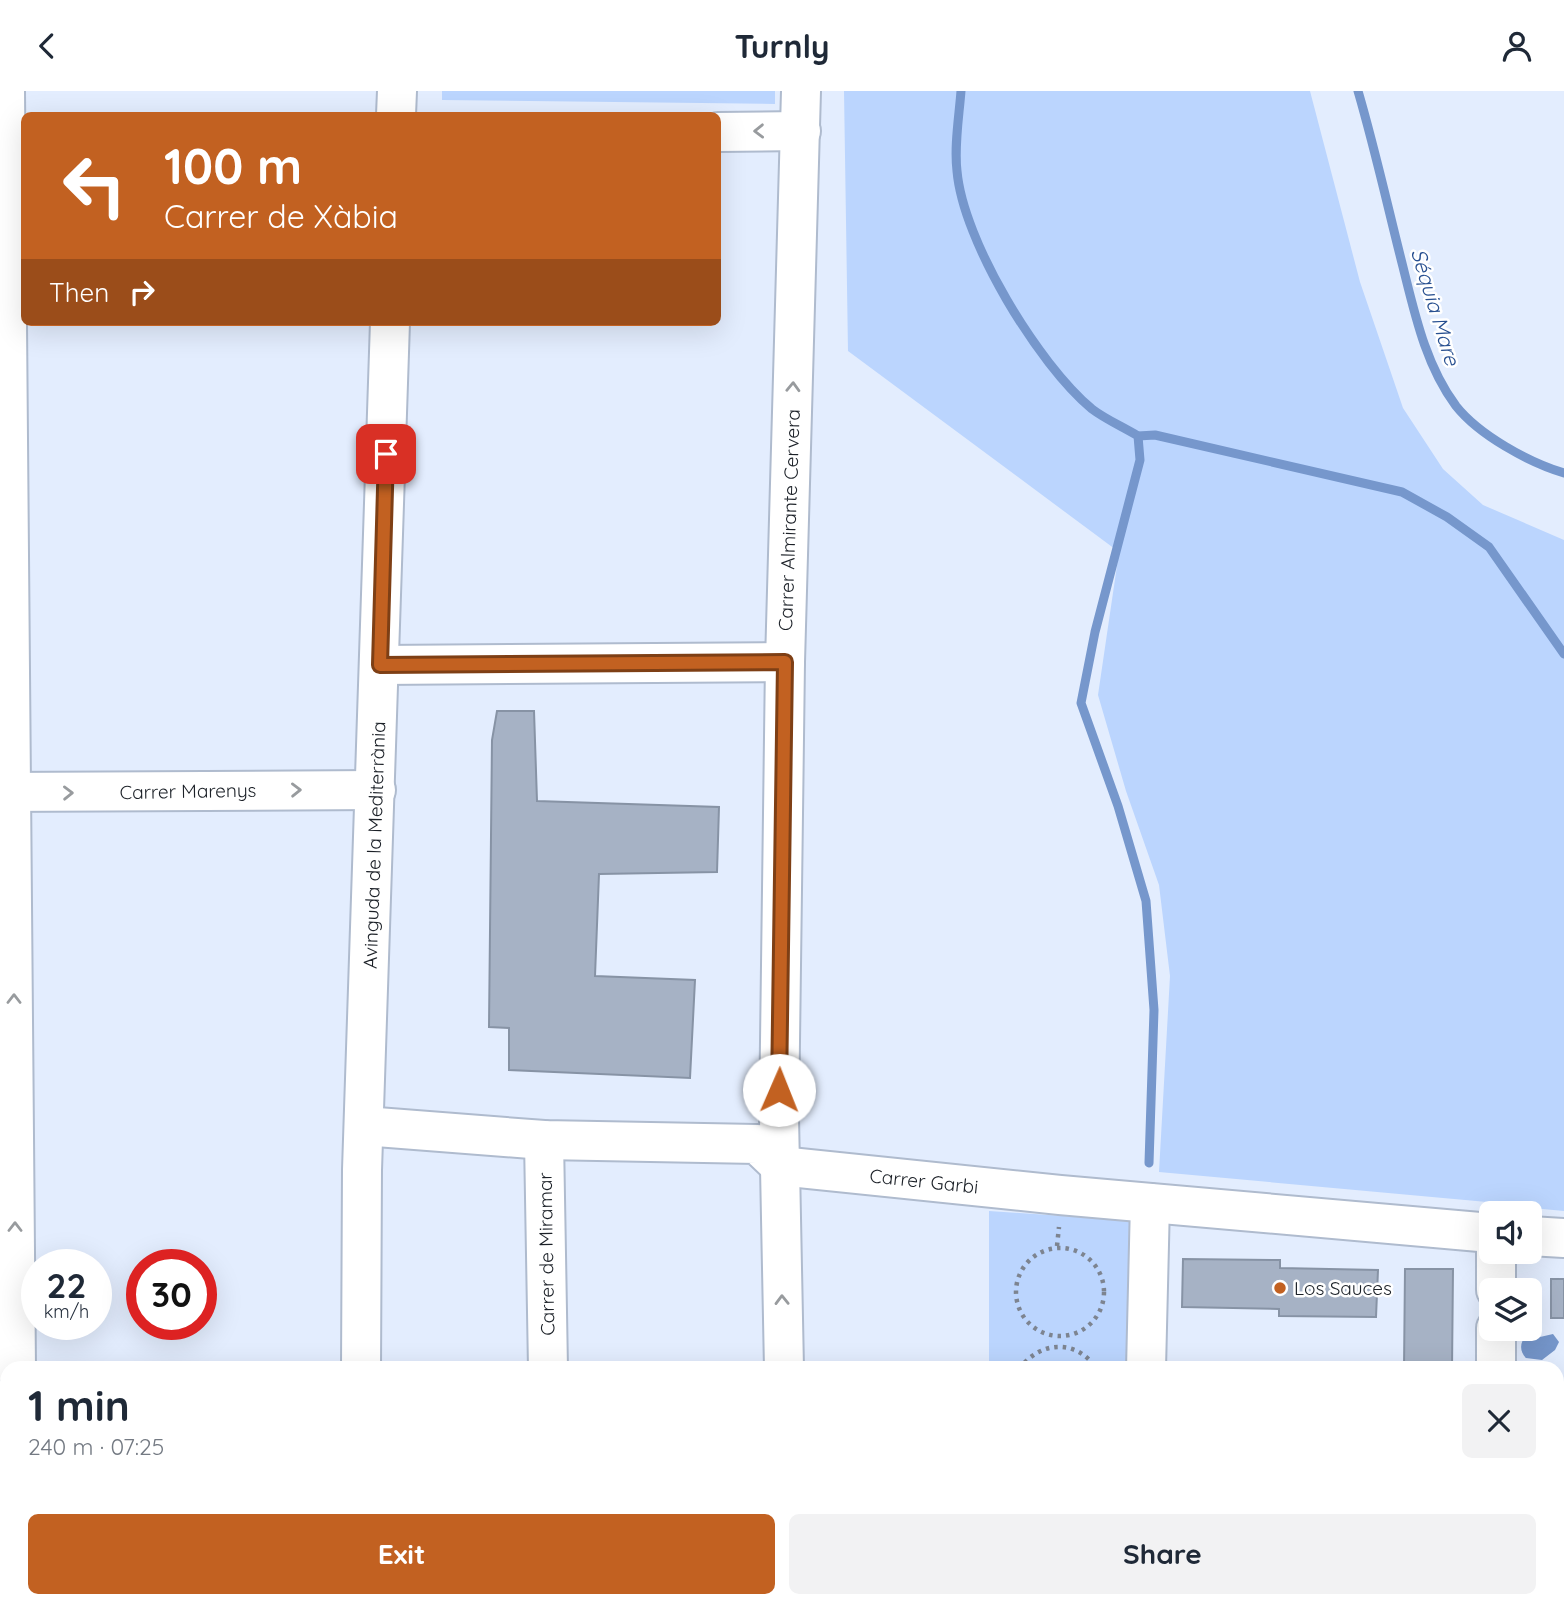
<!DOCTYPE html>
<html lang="en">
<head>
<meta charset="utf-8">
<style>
  :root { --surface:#fff; --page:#f2f2f3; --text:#1f2937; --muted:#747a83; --accent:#c26121 }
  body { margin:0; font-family:Quicksand,sans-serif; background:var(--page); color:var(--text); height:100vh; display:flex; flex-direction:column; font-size:26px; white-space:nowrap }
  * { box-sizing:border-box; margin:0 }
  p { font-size:23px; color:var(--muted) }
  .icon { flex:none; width:38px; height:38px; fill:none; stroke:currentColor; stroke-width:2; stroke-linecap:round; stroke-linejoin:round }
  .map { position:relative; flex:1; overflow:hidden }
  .panel { position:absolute; left:0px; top:1270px; width:1564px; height:247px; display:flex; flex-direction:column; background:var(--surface); border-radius:21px 21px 0 0; box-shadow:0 7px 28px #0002 }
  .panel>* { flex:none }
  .top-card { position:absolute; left:21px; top:21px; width:700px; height:214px; border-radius:10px; box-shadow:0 7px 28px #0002; background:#c26121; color:#fff; overflow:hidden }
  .fabs { position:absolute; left:1479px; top:1110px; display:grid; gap:14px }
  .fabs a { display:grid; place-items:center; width:63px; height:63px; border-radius:10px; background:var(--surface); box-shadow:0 7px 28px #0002; font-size:35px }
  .speed { position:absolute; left:21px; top:1158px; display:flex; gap:14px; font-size:35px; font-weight:700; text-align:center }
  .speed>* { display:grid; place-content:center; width:91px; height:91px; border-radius:50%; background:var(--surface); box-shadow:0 7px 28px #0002; line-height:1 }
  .speed small { font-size:18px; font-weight:400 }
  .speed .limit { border:10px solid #d22; background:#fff; color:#111 }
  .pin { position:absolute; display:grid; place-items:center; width:60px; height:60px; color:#fff; margin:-30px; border-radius:14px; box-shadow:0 4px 10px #0006 }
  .me { position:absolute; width:77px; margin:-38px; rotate:1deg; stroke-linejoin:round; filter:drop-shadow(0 0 5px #0008) }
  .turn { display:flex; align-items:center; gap:24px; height:147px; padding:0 28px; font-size:32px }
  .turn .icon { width:91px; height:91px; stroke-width:2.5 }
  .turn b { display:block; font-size:49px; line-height:60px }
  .then { display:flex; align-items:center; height:66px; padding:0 28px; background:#0003; gap:14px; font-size:26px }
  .round { display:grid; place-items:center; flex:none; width:74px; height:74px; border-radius:10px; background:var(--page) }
  .overview { display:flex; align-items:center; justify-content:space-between; height:119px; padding:0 28px }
  h1 { font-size:42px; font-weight:800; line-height:52px }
  .action { display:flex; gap:14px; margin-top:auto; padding:14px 28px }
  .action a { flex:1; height:80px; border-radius:10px; background:var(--accent); color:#fff; font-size:28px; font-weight:800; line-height:80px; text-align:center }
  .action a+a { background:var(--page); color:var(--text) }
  header { display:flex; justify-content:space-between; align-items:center; height:91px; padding:0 28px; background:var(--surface); font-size:32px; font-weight:800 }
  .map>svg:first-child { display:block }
</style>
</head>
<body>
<header><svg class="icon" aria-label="back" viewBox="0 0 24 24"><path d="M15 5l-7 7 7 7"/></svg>Turnly<svg class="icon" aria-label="person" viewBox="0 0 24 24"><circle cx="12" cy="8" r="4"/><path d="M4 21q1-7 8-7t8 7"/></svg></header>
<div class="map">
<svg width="1564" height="1517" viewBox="0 0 1564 1517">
  <rect width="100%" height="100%" fill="#e3edfe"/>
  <g fill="#bbd5fe">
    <path d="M442 0H775V13L442 9Z"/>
    <path d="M844 0H1310L1360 191 1403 317 1443 378 1483 414 1564 449V1120L1520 1116 1498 1112 1159 1081 1170 885 1159 794 1126 700 1098 604 1119 461 848 260Z"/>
    <path d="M989 1120 1135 1130 1134 1277H989Z"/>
  </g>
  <path fill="#7697cc" d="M1531 1242 1540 1246 1553 1243 1559 1251 1555 1259 1542 1269 1526 1267C1518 1259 1520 1247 1531 1242Z"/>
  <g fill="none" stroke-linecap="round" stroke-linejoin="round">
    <g stroke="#7697cc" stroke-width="9">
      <path d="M961 0C959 26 954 55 957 80 963 150 1038 273 1092 318 1105 328 1123 336 1138 345L1140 369 1095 541 1081 612 1118 715 1146 810 1154 919 1149 1072"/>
      <path d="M1358 0C1375 58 1388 117 1403 176 1415 224 1426 275 1456 315 1479 344 1528 371 1564 382"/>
      <path d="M1138 345 1155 344 1402 401 1447 426 1489 456 1564 563"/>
    </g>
  </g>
  <g fill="#a6b2c5" stroke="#8793a5" stroke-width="2">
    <path d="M497 620H534L537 710 719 716 717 781 599 783 595 885 695 889 690 987 509 979V937L489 936 492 649Z"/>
    <path d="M1183 1168 1280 1169V1177L1378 1179 1376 1226 1279 1225V1218L1182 1216Z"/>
    <path d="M1405 1178H1453L1452 1278H1404Z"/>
    <rect x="1551" y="1188" width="13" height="39"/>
    <rect x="1558" y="1292" width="6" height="36"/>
    <path d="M1559 1356H1564V1395H1558Z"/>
    <rect x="1558" y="1426" width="6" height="34"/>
  </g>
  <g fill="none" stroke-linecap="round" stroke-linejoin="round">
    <g stroke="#afbbce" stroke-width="42">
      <g id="minor">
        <path d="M5 0 16 1278"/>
        <path d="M396 24 397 0"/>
        <path d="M718 41 801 40"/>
        <path d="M380 574 785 571"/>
        <path d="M0 701 376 699"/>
        <path d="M364 1035 544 1049 757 1053 780 1075 1060 1104 1491 1142"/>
        <path d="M544 1049 548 1278"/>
        <path d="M1530 1145 1564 1147"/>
        <path d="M1496 1199V1160"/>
        <path d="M361 1278 362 1079 390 231"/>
        <path d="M784 1278 779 1026 785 571 801 0"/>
        <path d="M1146 1278 1150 1112"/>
        <path d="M1496 1278V1237"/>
        <path d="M0 1362H7"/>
        <path d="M1558 1494H1564"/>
        <path d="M553 1510V1517"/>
        <path d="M1495 1510V1517"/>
        <path d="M15 1517 16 1510"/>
        <path d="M357 1517V1510"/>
        <path d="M788 1517V1510"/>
      </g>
    </g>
    <g stroke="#7d8490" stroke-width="4.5" stroke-dasharray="3.5 5" stroke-linecap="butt">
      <path d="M1057 1155 1059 1136"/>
      <circle cx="1060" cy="1201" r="44"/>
      <path d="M1019 1278C1040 1250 1076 1247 1097 1278"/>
    </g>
    <use href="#minor" stroke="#fff" stroke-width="38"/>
  </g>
  <defs><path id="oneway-chevron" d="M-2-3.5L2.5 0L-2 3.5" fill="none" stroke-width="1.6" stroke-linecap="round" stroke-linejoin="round" transform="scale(1.75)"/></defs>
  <g stroke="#989b9e">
    <use href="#oneway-chevron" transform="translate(759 40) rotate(179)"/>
    <use href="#oneway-chevron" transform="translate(793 296) rotate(-88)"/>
    <use href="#oneway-chevron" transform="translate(296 699) rotate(-1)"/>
    <use href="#oneway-chevron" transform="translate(68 702) rotate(-1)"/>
    <use href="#oneway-chevron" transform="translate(14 908) rotate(-90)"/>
    <use href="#oneway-chevron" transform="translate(15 1136) rotate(-90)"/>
    <use href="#oneway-chevron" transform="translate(782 1209) rotate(-91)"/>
  </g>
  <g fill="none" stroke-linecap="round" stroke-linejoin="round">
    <g stroke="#7e3f15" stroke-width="18">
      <path id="route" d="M386 363 380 574 785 571 779 999"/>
    </g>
    <use href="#route" stroke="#c26121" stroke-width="12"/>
  </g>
  <circle fill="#c26121" stroke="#fff" stroke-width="2.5" cx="1280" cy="1197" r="7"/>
  <g text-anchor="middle" stroke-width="5" stroke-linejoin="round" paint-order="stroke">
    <g font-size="19" fill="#1b2027" stroke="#fff">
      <text transform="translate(789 429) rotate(-88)" y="7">Carrer Almirante Cervera</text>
      <text transform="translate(188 700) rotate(-1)" y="7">Carrer Marenys</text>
      <text transform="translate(374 754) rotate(-88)" y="7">Avinguda de la Mediterrània</text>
      <text transform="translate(924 1090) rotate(6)" y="7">Carrer Garbi</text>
      <text transform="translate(546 1163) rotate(-91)" y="7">Carrer de Miramar</text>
    </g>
    <g font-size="19" fill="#1b2027" stroke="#fff" text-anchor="start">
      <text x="1294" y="1204">Los Sauces</text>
    </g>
    <g font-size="21" font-style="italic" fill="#274f90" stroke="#fff">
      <text transform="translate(1435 216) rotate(73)" y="7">Séquia Mare</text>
    </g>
  </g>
</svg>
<div class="fabs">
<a><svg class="icon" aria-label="sound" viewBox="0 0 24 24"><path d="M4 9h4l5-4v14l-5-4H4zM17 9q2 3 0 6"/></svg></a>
<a><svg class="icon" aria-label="layers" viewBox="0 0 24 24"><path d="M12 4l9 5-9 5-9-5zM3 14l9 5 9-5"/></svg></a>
</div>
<div class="speed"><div>22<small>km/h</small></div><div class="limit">30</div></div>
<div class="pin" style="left:386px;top:363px;background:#d93025"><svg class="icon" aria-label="arrive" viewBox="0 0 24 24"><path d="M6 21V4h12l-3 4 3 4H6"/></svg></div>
<svg class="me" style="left:779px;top:999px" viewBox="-20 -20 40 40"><circle r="19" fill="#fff"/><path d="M0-13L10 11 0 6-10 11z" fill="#c26121"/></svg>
<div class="top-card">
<div class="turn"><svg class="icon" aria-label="left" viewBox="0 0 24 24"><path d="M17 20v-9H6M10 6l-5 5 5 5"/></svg><div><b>100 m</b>Carrer de Xàbia</div></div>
<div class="then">Then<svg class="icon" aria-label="right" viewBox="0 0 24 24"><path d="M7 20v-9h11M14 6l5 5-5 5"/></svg></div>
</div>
<section class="panel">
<div class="overview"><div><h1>1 min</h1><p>240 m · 07:25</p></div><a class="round"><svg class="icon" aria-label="close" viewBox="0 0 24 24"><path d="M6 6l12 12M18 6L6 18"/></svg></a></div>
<div class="action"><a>Exit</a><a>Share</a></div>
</section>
</div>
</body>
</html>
